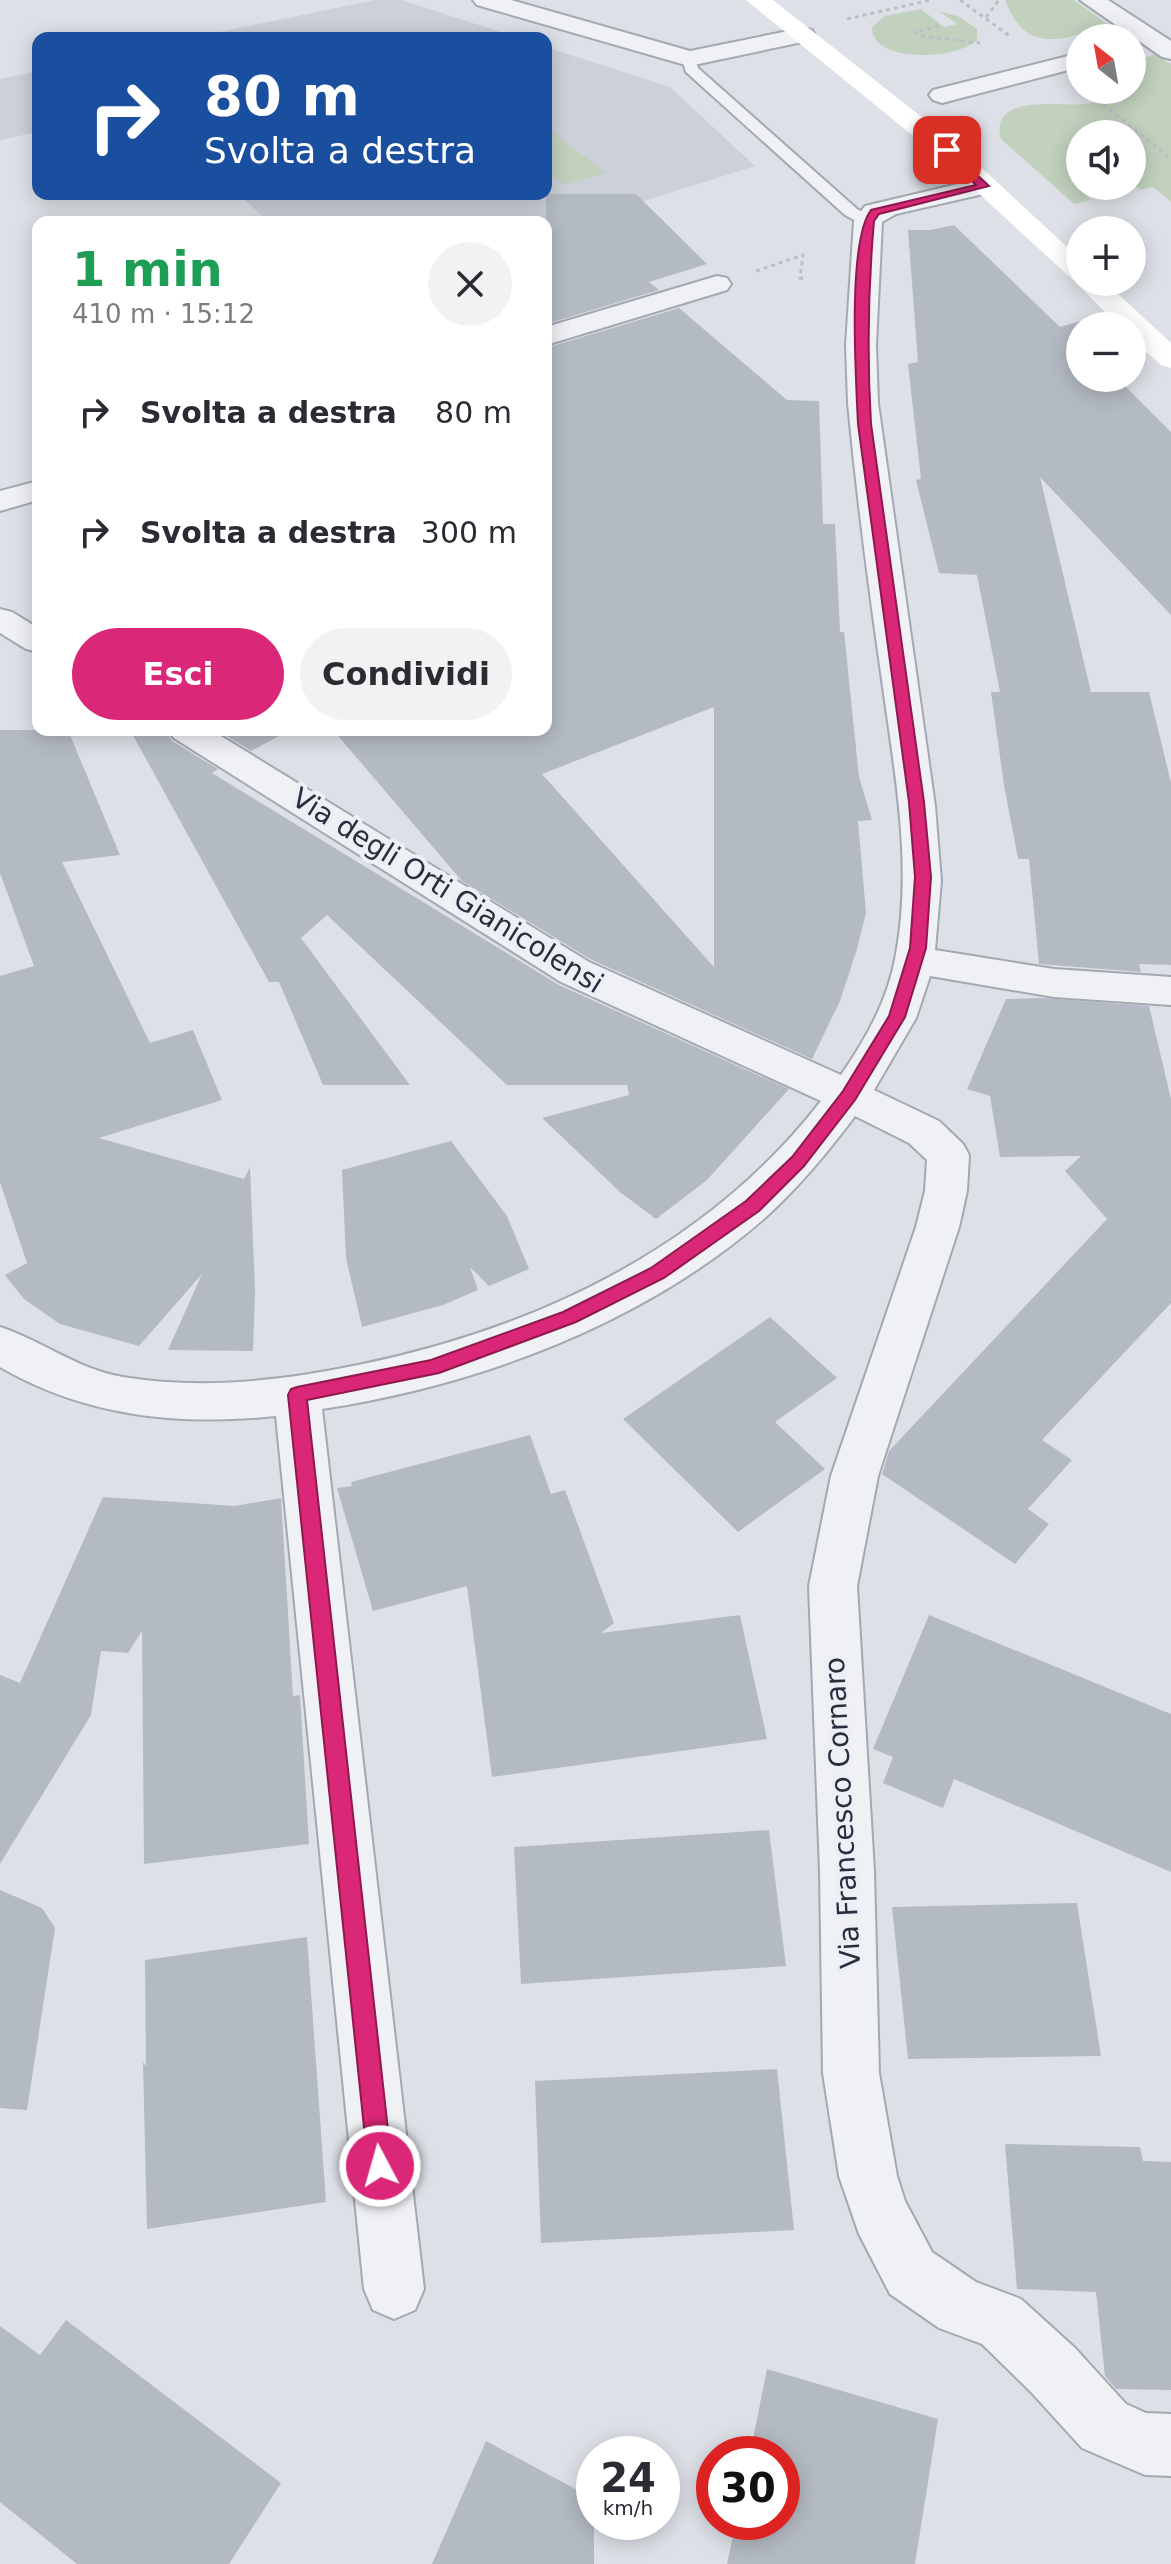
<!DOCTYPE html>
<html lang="it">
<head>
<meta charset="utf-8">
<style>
  :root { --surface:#fff; --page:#f2f2f3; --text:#2b2b33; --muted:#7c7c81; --accent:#db2777 }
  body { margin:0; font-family:"DejaVu Sans",sans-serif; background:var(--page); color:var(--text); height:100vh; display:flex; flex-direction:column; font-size:30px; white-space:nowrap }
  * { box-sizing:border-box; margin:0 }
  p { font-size:26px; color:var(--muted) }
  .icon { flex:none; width:44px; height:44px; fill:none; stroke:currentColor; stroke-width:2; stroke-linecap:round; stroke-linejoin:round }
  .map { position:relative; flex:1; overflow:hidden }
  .panel { position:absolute; left:32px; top:216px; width:520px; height:520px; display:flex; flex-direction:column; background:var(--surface); border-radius:16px; box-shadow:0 4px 20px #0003 }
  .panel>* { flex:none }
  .hud { position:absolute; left:32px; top:32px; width:520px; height:168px; border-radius:16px; box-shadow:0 4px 20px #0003; background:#1a4fa0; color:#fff; overflow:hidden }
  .needle { width:52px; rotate:329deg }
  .tools { position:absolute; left:1066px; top:24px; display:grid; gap:16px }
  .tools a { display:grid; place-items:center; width:80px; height:80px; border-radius:50%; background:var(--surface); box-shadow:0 4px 20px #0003; font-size:40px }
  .speed { position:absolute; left:576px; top:2436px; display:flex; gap:16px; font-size:40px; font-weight:700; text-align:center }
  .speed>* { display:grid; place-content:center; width:104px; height:104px; border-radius:50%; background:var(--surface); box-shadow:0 4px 20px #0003; line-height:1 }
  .speed small { font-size:20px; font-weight:400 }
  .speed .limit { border:12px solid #d22; background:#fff; color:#111 }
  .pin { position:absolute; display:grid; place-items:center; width:68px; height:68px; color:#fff; margin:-34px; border-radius:16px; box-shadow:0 4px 12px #0006 }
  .me { position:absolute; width:88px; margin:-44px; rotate:354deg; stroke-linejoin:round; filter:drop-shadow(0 0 6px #0008) }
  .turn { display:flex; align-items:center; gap:28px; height:168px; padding:0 40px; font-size:36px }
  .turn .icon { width:104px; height:104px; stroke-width:2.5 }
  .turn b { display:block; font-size:56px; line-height:68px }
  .round { display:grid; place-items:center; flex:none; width:84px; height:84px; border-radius:42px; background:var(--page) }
  .head { display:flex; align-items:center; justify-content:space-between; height:136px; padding:0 40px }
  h1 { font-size:48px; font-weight:700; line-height:60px; color:#1e9e55 }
  .action { display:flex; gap:16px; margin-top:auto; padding:16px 40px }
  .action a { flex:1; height:92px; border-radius:48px; background:var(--accent); color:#fff; font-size:32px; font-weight:700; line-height:92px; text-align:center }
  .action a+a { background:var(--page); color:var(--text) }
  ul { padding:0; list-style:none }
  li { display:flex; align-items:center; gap:24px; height:120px; padding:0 40px }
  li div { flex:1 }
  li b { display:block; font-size:30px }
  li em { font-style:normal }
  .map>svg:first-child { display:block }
</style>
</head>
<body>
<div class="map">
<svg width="1171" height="2564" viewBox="0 0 1171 2564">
  <rect width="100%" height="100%" fill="#dde1e7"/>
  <g fill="#cbd0d9">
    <path d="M375 0H401L519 38H191Z"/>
    <path d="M546 47 670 87 755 166 546 232V222H269L238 194H546Z"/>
    <path d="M38 71V132L0 140V79Z"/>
  </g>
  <g fill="#c2d1be">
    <path d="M1005 0H1074L1110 26C1063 38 1027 58 1005 0Z"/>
    <path d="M921 9 944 27 957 24 939 11 960 17 977 29V40C957 60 871 64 872 27L885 16Z"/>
    <path d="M1154 54 1171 64V202L1153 187 1141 190 1132 184V134H1080V186H1121L1084 194 1091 200 1074 204 1001 139C988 92 1064 107 1086 104 1095 103 1103 99 1111 97L1102 90H1132V65Z"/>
    <path d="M554 133 606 173 564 185 546 171V135Z"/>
  </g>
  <g fill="#b4bac3" fill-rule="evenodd">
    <path d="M546 194H636L707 264 649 282 659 290 546 324Z"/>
    <path d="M954 225 1060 327 1080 321V378H1117L1171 432V615L1040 477 1091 692H1149L1171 783V965L1139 964 1141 972 1039 964 1029 859H1018L1004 785 991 692H1000L977 575 939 573 916 480 921 479 908 364 918 362 908 230H930Z"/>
    <path d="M679 308 787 400 819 401 823 524H835L840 632H844L859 777 872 820 858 821 866 913 857 949 840 1001 812 1059 590 959 462 881 333 730H546V348ZM714 707V967L542 774Z"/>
    <path d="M0 730H68L120 855 62 862 150 1043 193 1030 222 1100 99 1138 244 1179 250 1167 255 1291 253 1351 168 1350 202 1274 139 1346 60 1324 24 1299 5 1275 27 1263 0 1182V976L34 966 0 873Z"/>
    <path d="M130 730H165L172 741 218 769 212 773 559 985 789 1089 707 1180 656 1219 620 1192 542 1118 629 1095 627 1085H507L327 915 301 938 410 1085H323L279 982H269Z"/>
    <path d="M217 730H290L251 751Z"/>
    <path d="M1043 998 1149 1006 1171 1099V1303L1042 1440 1072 1460 1028 1509 1049 1524 1015 1564 882 1474 889 1451 1107 1219 1065 1171 1081 1156 1000 1157 990 1096 967 1089 1006 999Z"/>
    <path d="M451 1141 507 1216 529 1269 489 1286 470 1267 478 1290 443 1305 362 1327 346 1258 342 1170Z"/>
    <path d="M770 1317 837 1378 775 1422 825 1469 738 1532 623 1419Z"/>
    <path d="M530 1435 551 1494 565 1490 614 1623 601 1633 740 1615 767 1739 492 1777 467 1586 373 1611 337 1488 352 1486 351 1482Z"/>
    <path d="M103 1497 235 1506 281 1498 293 1696 300 1695 309 1844 144 1864 142 1631 128 1653 101 1651 91 1715 0 1864V1675L20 1683Z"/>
    <path d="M929 1615 1171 1714V1872L954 1779 943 1808 883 1783 893 1757 873 1749Z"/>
    <path d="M769 1830 786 1966 521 1984 514 1847Z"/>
    <path d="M0 1890 42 1908 55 1928 27 2110 0 2108Z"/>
    <path d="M1077 1903 1101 2056 908 2059 892 1907Z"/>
    <path d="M307 1937 326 2202 147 2229 143 2062 146 2066 145 1960Z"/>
    <path d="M777 2069 794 2230 541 2243 535 2081Z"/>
    <path d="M1005 2144 1140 2147 1143 2161 1171 2162V2390L1116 2389 1105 2376 1096 2292 1017 2289Z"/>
    <path d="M66 2320 281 2483 229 2564H77L0 2502V2326L40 2355Z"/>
    <path d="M767 2369 938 2419 915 2564H727L736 2522H782V2454H750Z"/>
    <path d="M486 2441 594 2499V2564H432Z"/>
  </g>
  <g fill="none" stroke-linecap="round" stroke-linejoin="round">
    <g stroke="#a3a8b1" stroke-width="4">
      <path id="lane" d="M689 55 694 56 698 68 857 209 874 218V224H862L845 215 686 72 682 59Z"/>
    </g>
    <g stroke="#a3a8b1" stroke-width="4">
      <g id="street">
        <path d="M473 0H511L690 51 803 28 812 30 815 35 812 40 689 66 477 5Z"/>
        <path d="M1080 0H1108L1171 41V59L1162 57Z"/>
        <path d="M1072 55 1080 57V67L942 103 933 100 929 95 933 90Z"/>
        <path d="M983 178 992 180 996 186 992 192 896 214 882 222 876 345 878 403 935 806 941 881 935 950 1054 969 1171 977V1005L1054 997 930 976 916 1018 874 1090 939 1121 963 1144 969 1155 967 1191 959 1227 878 1476 857 1586 874 1871 879 2073 897 2176 905 2201 932 2252 976 2282 1021 2299 1075 2348 1126 2404 1146 2413 1171 2414V2476L1145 2475 1082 2448 1031 2392 982 2344 939 2328 890 2294 859 2234 839 2176 823 2073 820 1871 809 1586 831 1476 916 1227 925 1191 927 1160 909 1143 855 1116C828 1152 800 1186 767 1216 646 1323 480 1385 322 1409L424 2289 415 2310 394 2319 373 2310 364 2289 276 1416C179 1426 86 1417 0 1367V1327C43 1341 76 1369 123 1377 201 1390 281 1381 358 1365 538 1328 707 1248 821 1101L561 982 174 738 168 730H211L589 962 841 1075C867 1037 888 1000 896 954 912 868 896 780 884 694 870 597 857 500 848 403L846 345 854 221 865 206Z"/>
        <path d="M717 276 727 278 731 284 727 290 546 345V327Z"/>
        <path d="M38 481V500L0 511V491Z"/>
        <path d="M0 609 12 612 38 628V652L26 649 0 633Z"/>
      </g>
    </g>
    <g stroke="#bcbec5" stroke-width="3" stroke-dasharray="4 4" stroke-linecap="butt">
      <path d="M960 0 1011 37"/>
      <path d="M986 17 999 0"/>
      <path d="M847 19 931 0"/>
      <path d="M939 26 915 32 921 36 980 43"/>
      <path d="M1091 94 1171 159"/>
      <path d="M756 271 803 255 800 278 807 279"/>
    </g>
    <use href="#lane" fill="#f0f1f5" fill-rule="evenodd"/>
    <use href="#street" fill="#f0f1f5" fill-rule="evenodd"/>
    <path fill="#fff" fill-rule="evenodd" d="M746 0H773L956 144 1080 259V282H1105L1171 343V368L1161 365 1132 339V326H1119L1074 281 938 156Z"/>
  </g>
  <path fill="#db2777" stroke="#8e194d" stroke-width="2" d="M947 147 989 186 879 214 874 221C868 289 867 356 871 424L924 802 931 877 926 948 905 1017 855 1100 804 1166 759 1211 664 1278 576 1322 439 1373 307 1400 392 2166 389 2174 380 2178 372 2174 368 2166 288 1395 291 1389 297 1387 431 1360 563 1312 651 1268 746 1201 792 1157 843 1091 889 1016 910 948 915 877 909 802 858 424C856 379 847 242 871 210L976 185 943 152V148Z"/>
  <g text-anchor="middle" stroke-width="8" stroke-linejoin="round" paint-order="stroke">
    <g font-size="28" fill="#272e3d" stroke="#eceff5">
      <text transform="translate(448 890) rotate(32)" y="10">Via degli Orti Gianicolensi</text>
      <text transform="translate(842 1813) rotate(-93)" y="10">Via Francesco Cornaro</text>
    </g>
  </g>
</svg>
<div class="tools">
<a><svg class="needle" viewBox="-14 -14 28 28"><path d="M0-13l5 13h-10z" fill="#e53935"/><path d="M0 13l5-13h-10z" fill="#7c7c81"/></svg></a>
<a><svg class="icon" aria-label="sound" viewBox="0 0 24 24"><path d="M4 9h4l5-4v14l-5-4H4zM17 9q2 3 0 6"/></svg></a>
<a>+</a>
<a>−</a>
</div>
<div class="speed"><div>24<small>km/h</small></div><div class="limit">30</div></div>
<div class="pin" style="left:947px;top:150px;background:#d93025"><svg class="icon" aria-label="arrive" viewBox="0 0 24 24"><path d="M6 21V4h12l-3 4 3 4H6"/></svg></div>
<svg class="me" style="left:380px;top:2166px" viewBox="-20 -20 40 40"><circle r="17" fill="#db2777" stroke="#fff" stroke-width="3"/><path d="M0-11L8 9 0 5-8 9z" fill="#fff"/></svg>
<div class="hud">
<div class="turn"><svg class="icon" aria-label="right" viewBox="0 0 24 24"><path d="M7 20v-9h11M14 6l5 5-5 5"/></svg><div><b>80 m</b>Svolta a destra</div></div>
</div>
<section class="panel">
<div class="head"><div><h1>1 min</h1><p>410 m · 15:12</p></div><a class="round"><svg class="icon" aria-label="close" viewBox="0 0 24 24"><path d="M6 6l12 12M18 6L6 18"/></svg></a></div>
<ul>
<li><svg class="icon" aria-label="right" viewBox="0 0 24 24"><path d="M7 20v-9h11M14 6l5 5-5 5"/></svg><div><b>Svolta a destra</b></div><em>80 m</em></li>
<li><svg class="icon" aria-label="right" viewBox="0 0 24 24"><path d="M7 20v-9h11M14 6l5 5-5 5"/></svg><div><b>Svolta a destra</b></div><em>300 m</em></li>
</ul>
<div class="action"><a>Esci</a><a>Condividi</a></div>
</section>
</div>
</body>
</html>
